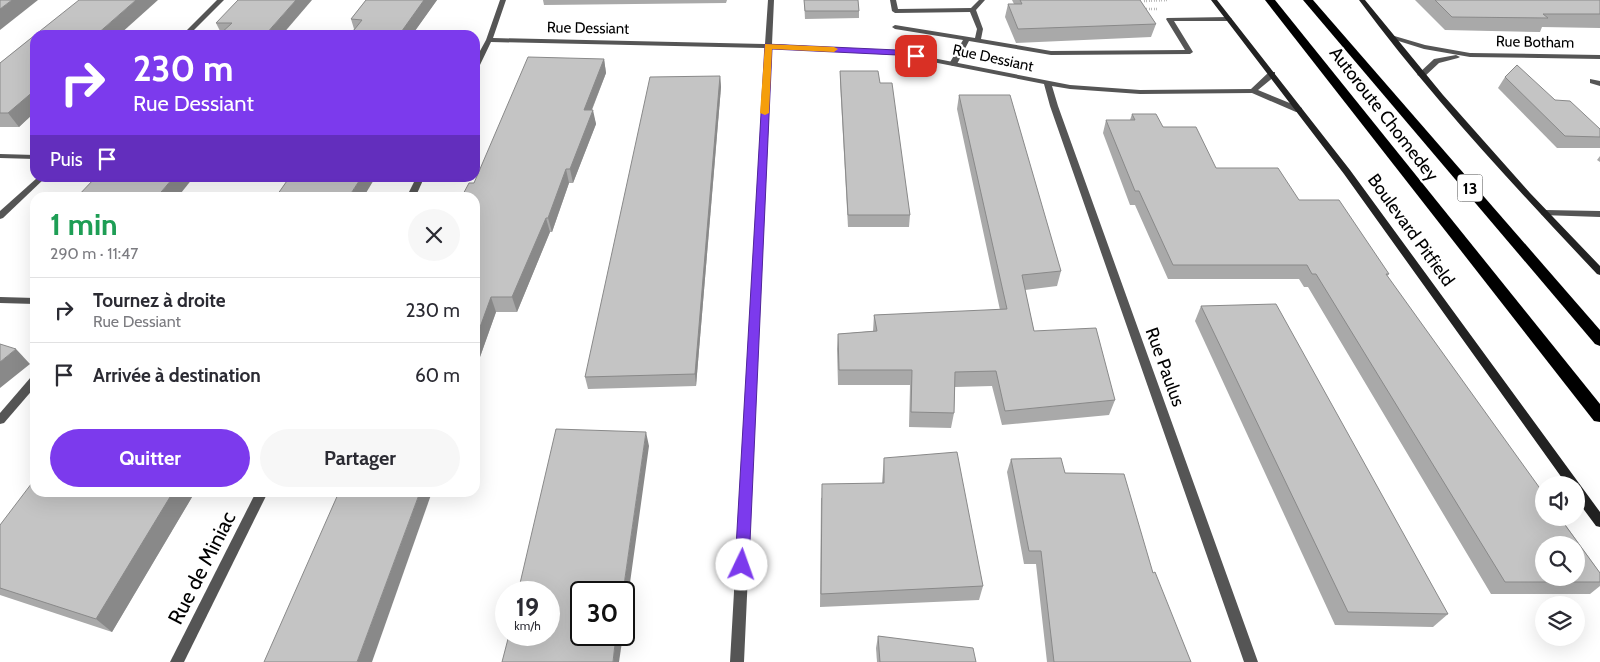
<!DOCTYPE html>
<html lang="fr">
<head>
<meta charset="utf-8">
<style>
  :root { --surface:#fff; --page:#f7f7f7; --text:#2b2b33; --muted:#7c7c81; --line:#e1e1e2; --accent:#7c3aed }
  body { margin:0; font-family:Cabin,sans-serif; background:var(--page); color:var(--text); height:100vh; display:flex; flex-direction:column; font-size:19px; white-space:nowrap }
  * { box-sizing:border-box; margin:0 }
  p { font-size:16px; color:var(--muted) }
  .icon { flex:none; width:28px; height:28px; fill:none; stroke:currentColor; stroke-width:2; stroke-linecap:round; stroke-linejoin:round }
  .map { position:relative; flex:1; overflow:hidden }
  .drawer { position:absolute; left:30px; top:192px; width:450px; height:305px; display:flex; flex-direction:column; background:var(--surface); border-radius:15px; box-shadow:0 5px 20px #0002 }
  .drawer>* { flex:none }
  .guide { position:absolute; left:30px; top:30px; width:450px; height:152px; border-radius:15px; box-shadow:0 5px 20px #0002; background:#7c3aed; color:#fff; overflow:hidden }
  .tools { position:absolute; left:1535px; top:476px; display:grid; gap:10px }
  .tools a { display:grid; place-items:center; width:50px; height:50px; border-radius:50%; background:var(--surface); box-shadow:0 5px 20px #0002; font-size:25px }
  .speed { position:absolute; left:495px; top:581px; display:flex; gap:10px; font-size:25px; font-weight:700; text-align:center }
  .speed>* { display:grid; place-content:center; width:65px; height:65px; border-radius:50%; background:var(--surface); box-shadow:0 5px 20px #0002; line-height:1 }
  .speed small { font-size:12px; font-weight:400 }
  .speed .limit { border:2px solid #111; border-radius:8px; background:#fff; color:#111 }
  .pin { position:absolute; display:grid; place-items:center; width:42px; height:42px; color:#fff; margin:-21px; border-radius:10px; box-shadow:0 2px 8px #0006 }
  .me { position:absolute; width:55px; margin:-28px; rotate:3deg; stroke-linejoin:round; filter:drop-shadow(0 0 4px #0008) }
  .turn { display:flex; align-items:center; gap:18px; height:105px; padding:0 20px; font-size:22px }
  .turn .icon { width:65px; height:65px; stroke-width:2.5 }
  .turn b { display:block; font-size:35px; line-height:42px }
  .then { display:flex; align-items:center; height:48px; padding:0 20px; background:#0003; gap:10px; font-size:19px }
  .round { display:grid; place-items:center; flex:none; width:52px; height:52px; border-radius:26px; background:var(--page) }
  .head { display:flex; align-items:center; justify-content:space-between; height:85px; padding:0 20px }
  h1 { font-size:30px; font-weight:700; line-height:38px; color:#1e9e55 }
  .action { display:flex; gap:10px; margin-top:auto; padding:10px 20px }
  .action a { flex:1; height:58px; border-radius:30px; background:var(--accent); color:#fff; font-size:20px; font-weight:700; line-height:58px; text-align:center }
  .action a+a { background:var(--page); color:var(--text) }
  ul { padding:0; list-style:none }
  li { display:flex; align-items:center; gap:15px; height:65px; padding:0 20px; border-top:1px solid var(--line) }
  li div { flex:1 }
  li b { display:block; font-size:19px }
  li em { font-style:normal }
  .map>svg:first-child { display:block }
</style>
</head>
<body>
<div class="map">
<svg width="1600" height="662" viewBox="0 0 1600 662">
  <rect width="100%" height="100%" fill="#fff"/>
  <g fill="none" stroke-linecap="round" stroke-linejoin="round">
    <g stroke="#777" stroke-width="2.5" stroke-dasharray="0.5 2" stroke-linecap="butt">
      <path d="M1144 1 1169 0"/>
      <path d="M1144 9H1158"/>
    </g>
    <g fill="#555" fill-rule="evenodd">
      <path d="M890 0H896L898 9 971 8 979 0H985L976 10 983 29 981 39 1051 51 1185 50 1166 19 1167 18 1229 17 1232 19 1229 21H1174L1193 52 1190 54 1051 55 969 41 957 64 953 66 949 64 963 40 895 29 892 27 895 25 975 38 977 29 970 12 895 13 892 11Z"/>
      <path d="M1590 79 1600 81V86L1590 83Z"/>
      <path d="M0 154 35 155V159L0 158Z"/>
      <path d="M1545 210 1600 211V217L1542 215 1541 213Z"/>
      <path d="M35 376V387L4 423 0 424V413L31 377Z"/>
    </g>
    <g fill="#555" fill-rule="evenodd">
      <path d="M217 0H224L189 35H182Z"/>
      <path d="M500 0H506L493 38 765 44 768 0H774L772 44 897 51 1070 85 1140 90 1251 89 1269 72H1275V76L1258 90 1302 108V112H1296L1252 93 1140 94 1070 89 1052 86 1058 106 1258 662H1244L1050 106 1044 84 897 55 772 48 744 662H730L765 48 491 42 479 67 475 69V60L486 40Z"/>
      <path d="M1391 35 1425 45 1470 53 1600 55V59L1470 57 1424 49 1389 38 1388 37Z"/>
      <path d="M1456 55 1460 57 1458 58 1439 63 1424 77 1417 75 1434 59Z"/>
      <path d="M37 178H45L3 218 0 219V211Z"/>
      <path d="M416 178H424L415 198H406Z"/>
      <path d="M0 297 35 298V304L0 303Z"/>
      <path d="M256 492H268L184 662H170Z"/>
    </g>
    <g fill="#222" fill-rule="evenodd">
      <path d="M1211 0H1217L1350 170 1600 512V527L1596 526 1576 499V485H1567L1344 174Z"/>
      <path d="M1359 0H1365L1443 95 1530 193 1600 266V275L1597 274C1514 186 1431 97 1359 0Z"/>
    </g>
    <g fill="#000" fill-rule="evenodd">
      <path d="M1265 0H1275L1600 404V422L1594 421Z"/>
      <path d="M1303 0H1313L1600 330V346L1595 344Z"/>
    </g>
  </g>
  <g fill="#a9a9a9">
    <path d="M312 0 221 33 216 23Z"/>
    <path d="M366 0H437L412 35H350L354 29 351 19Z"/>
    <path d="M543 0H727L726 3 544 5Z"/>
    <path d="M804 0H858L859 11V18L805 19Z"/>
    <path d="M1012 0H1140L1156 24 1151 37 1016 43 1005 17 1008 4H1014Z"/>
    <path d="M1415 0H1600V28L1542 27 1540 32 1445 30Z"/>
    <path d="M35 35V112L19 127H0V63Z"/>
    <path d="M604 59 606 73 592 110 596 124 573 183H569L552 232H550L517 312H496L475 371V198L474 183Z"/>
    <path d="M840 71 880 83 910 215 909 227H848L840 82Z"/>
    <path d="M720 76 721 87 696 386 588 389 585 377Z"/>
    <path d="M1505 77 1555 100 1600 129V148H1557L1498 88Z"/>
    <path d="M959 95 1061 271 1057 286 1025 290 1034 331 1115 400 1109 415 1002 425 992 386 955 387 954 413 951 428 909 427 910 385H838L837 349 838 334 873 331 874 315 1000 310 957 109Z"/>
    <path d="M1132 114 1163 127 1216 168 1299 200 1389 274 1387 276 1600 573V586L1590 594H1491L1308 287H1304L1299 279H1168L1135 205H1130L1103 133 1106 120H1130Z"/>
    <path d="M1600 156V162L1597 160Z"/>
    <path d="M1201 306 1448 614 1433 627 1335 625 1195 321Z"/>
    <path d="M884 458 983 586 979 600 820 607 821 498 882 483Z"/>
    <path d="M1011 459 1065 473 1153 573 1191 662H1047L1036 564H1024L1007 472Z"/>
    <path d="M35 492H195L112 632 0 595V525Z"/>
    <path d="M878 636 976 662H877L876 648Z"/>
  </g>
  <g fill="#898989">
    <path d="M12 0H38L0 30V9Z"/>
    <path d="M136 0H158L119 35H96Z"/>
    <path d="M296 0H312L282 35H265Z"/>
    <path d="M424 0H437L412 35H399Z"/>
    <path d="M604 59 606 73 586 124 584 110Z"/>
    <path d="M720 76 721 87 696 386 695 374Z"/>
    <path d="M35 90V112L19 127 8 113Z"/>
    <path d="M593 110 596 124 573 183 570 169Z"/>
    <path d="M566 169 569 183 552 232 548 218Z"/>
    <path d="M173 178H193L177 198H156Z"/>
    <path d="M361 178H375L363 198H348Z"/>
    <path d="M546 218 550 232 517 312 512 297Z"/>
    <path d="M491 297 496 312 475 371V341Z"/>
    <path d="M16 349 30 364 0 388V362Z"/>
    <path d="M646 432 649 446 624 626V592H623Z"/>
    <path d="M173 492H195L112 632 96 619Z"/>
    <path d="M420 492H432L372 662H357Z"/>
    <path d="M616 635H623L619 662H613Z"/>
  </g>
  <g fill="#c4c4c4" stroke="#898989" fill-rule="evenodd">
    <path d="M0 0H12L0 9Z"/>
    <path d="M79 0H136L96 35H35Z"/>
    <path d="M238 0H296L265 35H219L232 23H216Z"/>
    <path d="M366 0H424L399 35H350L362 20 351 19Z"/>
    <path d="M804 0H858L859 11H805Z"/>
    <path d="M1020 0H1140L1156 24 1018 29 1008 4H1022Z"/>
    <path d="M1435 0H1600V14H1543L1548 18 1452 17Z"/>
    <path d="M35 35V90L8 113H0V63Z"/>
    <path d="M528 57 604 59 584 110H593L570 169H566L548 218H546L512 297H491L475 341V198H461L469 183H474Z"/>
    <path d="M1517 65 1555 100 1570 101 1600 129V137L1565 136 1505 77Z"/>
    <path d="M840 71H878L880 83H892L910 215H848Z"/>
    <path d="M720 76 695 374 585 377 650 77Z"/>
    <path d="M959 95H1010L1061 271 1022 275 1034 331 1096 328 1115 400 1005 411 996 371 955 372 954 413 911 412 912 370H839L838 334 877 331 874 315 1007 309Z"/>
    <path d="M1132 114H1156L1163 127H1196L1216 168H1278L1299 200H1339L1389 274H1386L1544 494V518H1560L1600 573V582H1505L1316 274H1312L1307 265H1173L1139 191H1135L1106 120H1135ZM1544 545H1576V578H1544Z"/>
    <path d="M95 178H173L156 198H76Z"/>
    <path d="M289 178H361L348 198H275Z"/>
    <path d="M1276 304 1448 614 1348 612 1201 306Z"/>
    <path d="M0 344 16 349 0 362Z"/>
    <path d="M556 429 646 432 623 592H581V635H616L613 662H502L509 635H549V592H518Z"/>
    <path d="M957 452 983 586 821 594 822 484 884 483V458Z"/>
    <path d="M1061 458 1065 473 1124 474 1153 573 1155 572 1191 662H1054L1041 551H1029L1011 459Z"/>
    <path d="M35 479V492H173L96 619 0 588V525Z"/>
    <path d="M339 492H420L357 662H264Z"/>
    <path d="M878 636 973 648 976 662H880Z"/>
  </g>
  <path fill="#7c3aed" stroke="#51269a" d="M765 44 897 50 920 56 916 59 897 55 772 49 749 565 747 569 742 571 737 569 735 565Z"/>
  <path fill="#f59e0b" d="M765 44 834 47 838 49 834 52 772 49 769 113 765 115 760 113Z"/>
  <g text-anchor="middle" stroke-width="4.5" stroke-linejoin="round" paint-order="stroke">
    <g font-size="15" fill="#000" stroke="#fff">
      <text transform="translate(588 28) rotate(1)" y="5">Rue Dessiant</text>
      <text transform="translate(1535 42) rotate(1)" y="5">Rue Botham</text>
      <text transform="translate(993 58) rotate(12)" y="5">Rue Dessiant</text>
    </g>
    <rect fill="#fff" stroke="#4c4c4c" stroke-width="1" x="1457.5" y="174.5" width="25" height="27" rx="4"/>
    <g font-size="16" font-weight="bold" fill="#000">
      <text x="1470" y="194">13</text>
    </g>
    <g font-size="18" fill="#000" stroke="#fff">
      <text transform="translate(1384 114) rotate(52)" y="6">Autoroute Chomedey</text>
      <text transform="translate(1411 230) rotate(54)" y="6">Boulevard Pitfield</text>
      <text transform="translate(1165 367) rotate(70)" y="6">Rue Paulus</text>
    </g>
    <g font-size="21" fill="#000" stroke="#fff">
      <text transform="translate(202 568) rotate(-63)" y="7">Rue de Miniac</text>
    </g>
  </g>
</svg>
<div class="tools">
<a><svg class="icon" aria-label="sound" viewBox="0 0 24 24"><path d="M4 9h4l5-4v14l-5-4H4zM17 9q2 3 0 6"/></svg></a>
<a><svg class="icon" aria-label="search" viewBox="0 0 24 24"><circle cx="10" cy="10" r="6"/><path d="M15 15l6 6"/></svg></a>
<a><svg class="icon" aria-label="layers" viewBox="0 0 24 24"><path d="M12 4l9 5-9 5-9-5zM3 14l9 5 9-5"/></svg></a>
</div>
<div class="speed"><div>19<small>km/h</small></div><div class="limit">30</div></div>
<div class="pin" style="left:916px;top:56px;background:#d93025"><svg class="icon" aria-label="arrive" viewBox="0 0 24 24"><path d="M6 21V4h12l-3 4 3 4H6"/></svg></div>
<svg class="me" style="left:742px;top:565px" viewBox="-20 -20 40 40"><circle r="19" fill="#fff"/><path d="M0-13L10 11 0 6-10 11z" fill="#7c3aed"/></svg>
<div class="guide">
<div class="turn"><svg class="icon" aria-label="right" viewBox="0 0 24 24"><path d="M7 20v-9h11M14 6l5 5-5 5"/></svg><div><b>230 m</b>Rue Dessiant</div></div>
<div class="then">Puis<svg class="icon" aria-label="arrive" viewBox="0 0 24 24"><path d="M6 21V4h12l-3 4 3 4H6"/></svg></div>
</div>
<section class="drawer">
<div class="head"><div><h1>1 min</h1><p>290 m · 11:47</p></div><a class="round"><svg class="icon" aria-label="close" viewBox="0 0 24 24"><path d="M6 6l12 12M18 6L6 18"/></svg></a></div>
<ul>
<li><svg class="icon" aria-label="right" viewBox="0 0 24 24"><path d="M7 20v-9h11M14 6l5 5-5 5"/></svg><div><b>Tournez à droite</b><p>Rue Dessiant</p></div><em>230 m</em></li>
<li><svg class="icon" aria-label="arrive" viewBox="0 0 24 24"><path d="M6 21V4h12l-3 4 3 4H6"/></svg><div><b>Arrivée à destination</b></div><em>60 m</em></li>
</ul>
<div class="action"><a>Quitter</a><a>Partager</a></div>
</section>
</div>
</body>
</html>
